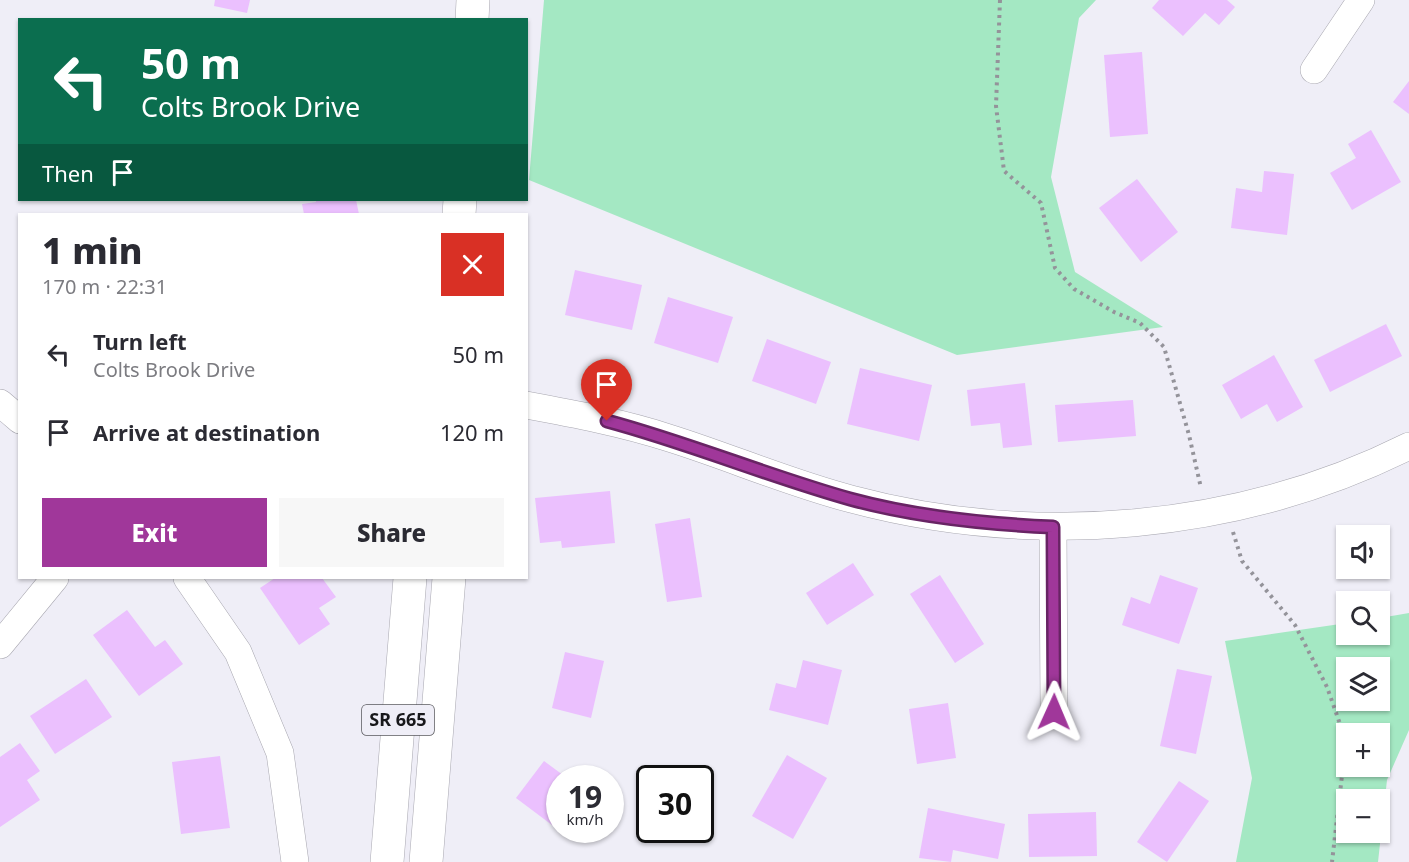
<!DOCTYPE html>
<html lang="en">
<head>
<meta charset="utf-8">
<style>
  :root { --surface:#fff; --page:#f7f7f7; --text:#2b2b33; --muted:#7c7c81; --accent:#a0379a }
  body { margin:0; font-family:"Noto Sans",sans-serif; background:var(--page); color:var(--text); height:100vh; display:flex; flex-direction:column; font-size:22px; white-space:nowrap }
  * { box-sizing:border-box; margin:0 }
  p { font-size:20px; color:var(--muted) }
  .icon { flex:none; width:33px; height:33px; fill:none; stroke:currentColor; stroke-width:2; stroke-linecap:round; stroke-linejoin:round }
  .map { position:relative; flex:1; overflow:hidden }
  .sheet { position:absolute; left:18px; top:213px; width:510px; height:366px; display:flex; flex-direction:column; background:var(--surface); border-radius:0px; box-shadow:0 2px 4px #0004 }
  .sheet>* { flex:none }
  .guide { position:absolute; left:18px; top:18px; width:510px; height:183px; border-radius:0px; box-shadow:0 2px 4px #0004; background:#0b6e4f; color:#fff; overflow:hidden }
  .buttons { position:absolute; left:1336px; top:525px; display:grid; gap:12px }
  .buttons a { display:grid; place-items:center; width:54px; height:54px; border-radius:0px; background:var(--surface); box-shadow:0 2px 4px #0004; font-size:30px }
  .speed { position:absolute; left:546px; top:765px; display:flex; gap:12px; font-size:30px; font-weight:700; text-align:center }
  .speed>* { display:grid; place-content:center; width:78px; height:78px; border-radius:50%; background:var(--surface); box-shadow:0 2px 4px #0004; line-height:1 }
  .speed small { font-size:15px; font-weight:400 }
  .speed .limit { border:3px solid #111; border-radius:9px; background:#fff; color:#111 }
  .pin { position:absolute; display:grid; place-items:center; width:51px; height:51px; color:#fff; margin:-62px -26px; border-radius:50% 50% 50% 0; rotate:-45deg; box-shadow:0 0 6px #0007 }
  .pin .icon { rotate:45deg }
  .me { position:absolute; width:66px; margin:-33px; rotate:1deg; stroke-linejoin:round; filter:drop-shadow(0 0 4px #0008) }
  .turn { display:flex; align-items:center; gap:21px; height:126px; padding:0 24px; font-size:27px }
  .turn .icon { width:78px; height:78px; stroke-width:2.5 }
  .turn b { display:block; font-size:42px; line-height:51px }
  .then { display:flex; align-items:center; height:57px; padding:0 24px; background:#0003; gap:12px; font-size:22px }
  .round { display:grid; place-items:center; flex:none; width:63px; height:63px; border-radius:0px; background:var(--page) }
  .headline { display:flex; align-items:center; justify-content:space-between; height:102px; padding:0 24px }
  h1 { font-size:36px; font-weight:800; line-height:45px }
  .primary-button { display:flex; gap:12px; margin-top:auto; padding:12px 24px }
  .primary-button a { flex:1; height:69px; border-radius:0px; background:var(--accent); color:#fff; font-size:24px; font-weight:800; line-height:69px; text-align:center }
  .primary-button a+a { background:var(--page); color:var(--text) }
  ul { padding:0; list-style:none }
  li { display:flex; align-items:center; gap:18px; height:78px; padding:0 24px }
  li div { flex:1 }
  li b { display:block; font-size:22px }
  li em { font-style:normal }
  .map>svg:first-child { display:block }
</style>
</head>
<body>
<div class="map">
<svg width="1409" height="862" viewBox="0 0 1409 862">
  <rect width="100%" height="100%" fill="#efeef7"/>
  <g fill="#a4e8c3" fill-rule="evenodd">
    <path d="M544 0H1096L1079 18 1051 177 1075 272 1163 327 957 355 529 180Z"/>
    <path d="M1409 613V730L1387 780 1378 862H1236L1252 778 1225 641 1347 623V634H1380V618ZM1347 668H1380V700H1347ZM1347 734H1380V766H1347ZM1347 800H1380V832H1347Z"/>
  </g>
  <g fill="#ebc0fe">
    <path d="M215 0H250L247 13 214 6Z"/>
    <path d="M1159 0H1227L1235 7 1219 25 1205 13 1183 36 1152 8Z"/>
    <path d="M1142 52 1148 134 1110 137 1104 55Z"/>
    <path d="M1409 81V114L1393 102Z"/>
    <path d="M1371 130 1401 182 1352 210 1330 173 1356 158 1348 144Z"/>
    <path d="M1264 171 1294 174 1287 235 1231 228 1236 188 1262 192Z"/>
    <path d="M1137 179 1178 232 1141 262 1099 208Z"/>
    <path d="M316 200H356L359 214H304L302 204 316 202Z"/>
    <path d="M575 270 642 285 632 330 565 315Z"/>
    <path d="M668 297 733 317 718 363 654 343Z"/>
    <path d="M1386 324 1402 356 1330 392 1314 360Z"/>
    <path d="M767 339 831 362 816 404 752 381Z"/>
    <path d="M1274 355 1303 407 1277 422 1267 404 1241 419 1222 385Z"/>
    <path d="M860 368 932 385 919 441 847 424Z"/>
    <path d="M1025 383 1032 445 1003 448 1000 423 971 426 967 390Z"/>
    <path d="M1133 400 1136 436 1058 442 1055 405Z"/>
    <path d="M610 491 615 543 562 548 561 541 540 543 535 498Z"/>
    <path d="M690 518 702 597 667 602 655 524Z"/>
    <path d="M853 563 874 595 827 625 806 593Z"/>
    <path d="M940 575 984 644 955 663 910 594Z"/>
    <path d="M1160 575 1198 588 1179 644 1122 625 1131 597 1150 604Z"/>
    <path d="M275 578H322L336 597 319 608 330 624 299 645 260 588Z"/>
    <path d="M127 610 155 647 165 640 183 664 139 696 93 635Z"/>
    <path d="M565 652 604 661 591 718 552 708Z"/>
    <path d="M803 660 842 670 828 725 769 710 776 683 796 688Z"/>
    <path d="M1177 669 1212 676 1196 754 1160 746Z"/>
    <path d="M86 679 112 717 55 754 30 716Z"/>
    <path d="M948 703 956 758 917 764 909 709Z"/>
    <path d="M20 743 40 771 27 780 40 800 0 827V757Z"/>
    <path d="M787 755 827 778 793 839 752 816Z"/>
    <path d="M220 756 230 828 181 834 172 762Z"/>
    <path d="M544 761 567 778H560V830H580L572 840 516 798Z"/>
    <path d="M1179 781 1209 801 1167 862 1137 842Z"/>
    <path d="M645 795H650V830L654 831 647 832Z"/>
    <path d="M928 808 1005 824 998 859 953 850 951 862 919 858Z"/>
    <path d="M1096 812 1097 856 1029 857 1028 814Z"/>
  </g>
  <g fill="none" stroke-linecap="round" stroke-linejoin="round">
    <g stroke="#a8a7b0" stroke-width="28">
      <g id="street">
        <path d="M1314 70 1361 0"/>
        <path d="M0 403 20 420"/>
        <path d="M526 405C575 414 623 423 669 438 730 457 789 483 851 499 1034 548 1239 531 1409 446"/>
        <path d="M1053 527 1054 712"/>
        <path d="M187 578 238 652 280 753 295 862"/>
        <path d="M0 645 55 578"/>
      </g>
    </g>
    <g stroke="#a8a7b0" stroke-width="34">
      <g id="primary">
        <path d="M472 20 473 0"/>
        <path d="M459 214 460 200"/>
        <path d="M387 862 410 578"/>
        <path d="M426 862 449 578"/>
      </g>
    </g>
    <g stroke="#94939a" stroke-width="4" stroke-dasharray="3 4.5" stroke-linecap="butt">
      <path d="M1000 0 996 106 1004 171 1041 203 1055 268 1074 289 1114 312 1140 323 1164 347 1189 435 1201 488"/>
      <path d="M1233 532 1242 561 1295 625 1327 687 1346 741 1332 862"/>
    </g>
    <use href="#street" stroke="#fff" stroke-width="27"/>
    <use href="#primary" stroke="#fff" stroke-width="33"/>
  </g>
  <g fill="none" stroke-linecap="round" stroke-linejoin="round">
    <g stroke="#682464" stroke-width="15">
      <path id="route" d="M607 421C689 443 768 476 850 499 916 517 984 524 1053 527L1054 712"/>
    </g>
    <use href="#route" stroke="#a0379a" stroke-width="10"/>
  </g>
  <g text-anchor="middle" stroke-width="6" stroke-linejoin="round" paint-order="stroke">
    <rect fill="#efeef7" stroke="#58585d" stroke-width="1.5" x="362" y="705" width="72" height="30" rx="4.5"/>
    <g font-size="18" font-weight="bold" fill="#18181b">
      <text x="398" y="726">SR 665</text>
    </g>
  </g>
</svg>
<div class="buttons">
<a><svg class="icon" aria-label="sound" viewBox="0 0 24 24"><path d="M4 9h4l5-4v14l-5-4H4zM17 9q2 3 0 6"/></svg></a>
<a><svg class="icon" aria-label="search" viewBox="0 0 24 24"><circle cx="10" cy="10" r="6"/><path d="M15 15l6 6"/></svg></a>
<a><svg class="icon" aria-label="layers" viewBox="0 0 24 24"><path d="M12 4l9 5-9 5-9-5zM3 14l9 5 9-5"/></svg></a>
<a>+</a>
<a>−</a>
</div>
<div class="speed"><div>19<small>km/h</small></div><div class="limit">30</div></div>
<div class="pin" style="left:607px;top:421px;background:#d93025"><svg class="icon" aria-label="arrive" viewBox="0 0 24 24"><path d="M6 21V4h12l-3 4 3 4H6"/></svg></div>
<svg class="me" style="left:1054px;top:712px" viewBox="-20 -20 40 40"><path d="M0-17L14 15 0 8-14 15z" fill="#a0379a" stroke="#fff" stroke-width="4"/></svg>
<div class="guide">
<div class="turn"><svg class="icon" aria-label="left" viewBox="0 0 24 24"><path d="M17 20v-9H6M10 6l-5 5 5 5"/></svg><div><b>50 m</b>Colts Brook Drive</div></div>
<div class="then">Then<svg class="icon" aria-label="arrive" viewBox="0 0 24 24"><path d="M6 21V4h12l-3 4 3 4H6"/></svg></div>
</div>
<section class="sheet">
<div class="headline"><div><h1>1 min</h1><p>170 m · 22:31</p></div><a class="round" style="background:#d93025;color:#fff"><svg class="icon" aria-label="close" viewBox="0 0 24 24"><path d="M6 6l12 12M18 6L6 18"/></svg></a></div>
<ul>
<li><svg class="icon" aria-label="left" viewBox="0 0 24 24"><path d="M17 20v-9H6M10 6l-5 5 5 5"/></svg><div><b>Turn left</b><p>Colts Brook Drive</p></div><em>50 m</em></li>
<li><svg class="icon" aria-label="arrive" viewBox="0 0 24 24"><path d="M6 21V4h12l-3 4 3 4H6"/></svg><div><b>Arrive at destination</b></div><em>120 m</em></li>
</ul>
<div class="primary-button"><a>Exit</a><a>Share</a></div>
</section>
</div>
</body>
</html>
